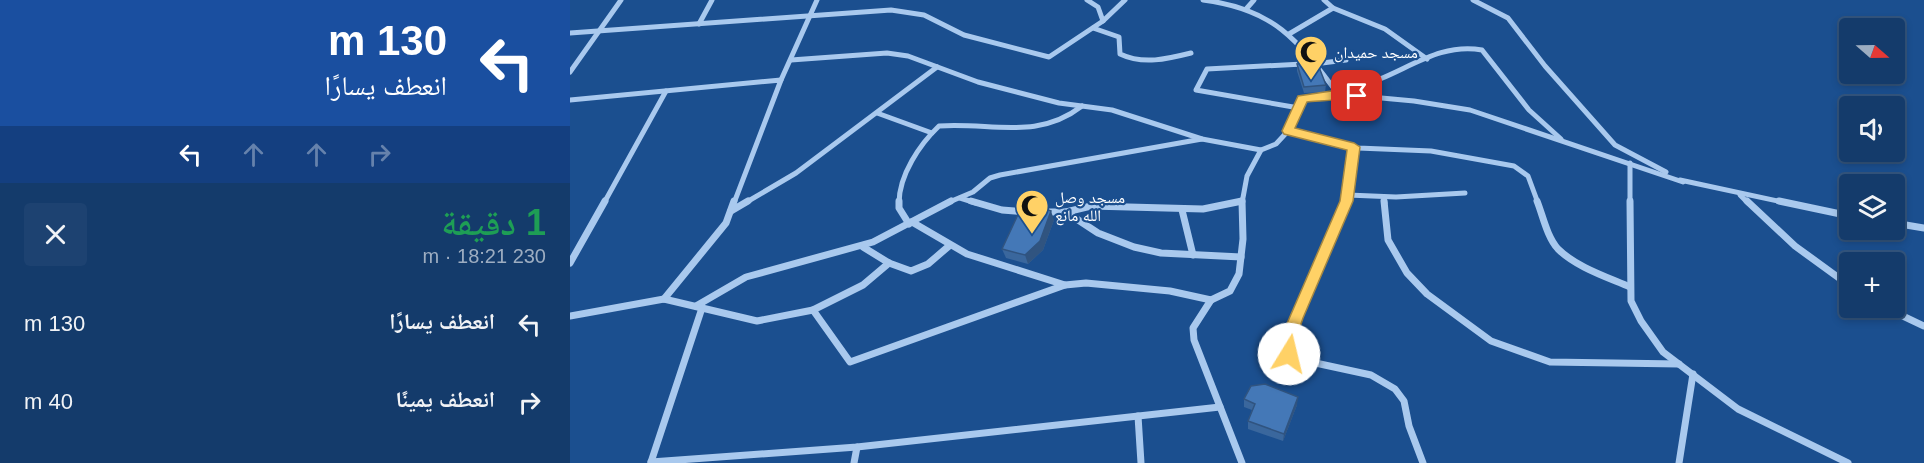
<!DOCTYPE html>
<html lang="ar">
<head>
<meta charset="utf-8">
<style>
  :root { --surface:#143b6b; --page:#1d4271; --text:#f1f3f6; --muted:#9dadc1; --line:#33557e }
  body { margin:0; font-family:Arial,"Noto Naskh Arabic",sans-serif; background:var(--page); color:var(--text); direction:rtl; height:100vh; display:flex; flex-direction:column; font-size:22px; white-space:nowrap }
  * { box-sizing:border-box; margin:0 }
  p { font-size:20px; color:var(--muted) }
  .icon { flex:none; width:33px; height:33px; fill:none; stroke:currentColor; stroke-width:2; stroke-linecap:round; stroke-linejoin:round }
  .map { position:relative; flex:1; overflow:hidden; direction:ltr }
  .panel { display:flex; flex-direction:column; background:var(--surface); width:570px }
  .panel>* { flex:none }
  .banner { background:#1a4fa0; color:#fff; overflow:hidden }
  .needle { width:39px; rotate:110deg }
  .fabs { position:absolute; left:1269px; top:18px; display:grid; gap:12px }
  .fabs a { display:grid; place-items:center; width:66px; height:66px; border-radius:6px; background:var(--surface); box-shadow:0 3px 9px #0003,0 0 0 2px var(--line); font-size:30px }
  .pin { position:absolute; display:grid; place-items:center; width:51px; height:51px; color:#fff; margin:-26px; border-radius:12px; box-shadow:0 3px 9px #0006 }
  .me { position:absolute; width:66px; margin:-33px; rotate:9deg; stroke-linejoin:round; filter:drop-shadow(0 0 4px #0008) }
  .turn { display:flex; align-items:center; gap:21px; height:126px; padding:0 24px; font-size:27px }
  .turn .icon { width:78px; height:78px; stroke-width:2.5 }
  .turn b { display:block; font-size:42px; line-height:51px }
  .lanes { display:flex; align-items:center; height:57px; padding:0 24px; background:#0003; justify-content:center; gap:30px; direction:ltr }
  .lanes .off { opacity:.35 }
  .round { display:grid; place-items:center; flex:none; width:63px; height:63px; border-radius:6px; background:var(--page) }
  .headline { display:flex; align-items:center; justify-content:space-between; height:102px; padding:0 24px }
  h1 { font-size:36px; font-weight:600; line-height:45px; color:#1e9e55 }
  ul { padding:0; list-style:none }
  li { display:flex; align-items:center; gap:18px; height:78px; padding:0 24px }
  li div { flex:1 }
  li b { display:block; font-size:22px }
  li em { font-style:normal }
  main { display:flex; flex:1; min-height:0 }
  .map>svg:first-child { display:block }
</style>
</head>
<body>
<main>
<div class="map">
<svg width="1354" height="463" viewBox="0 0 1354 463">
  <rect width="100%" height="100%" fill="#1b4f8f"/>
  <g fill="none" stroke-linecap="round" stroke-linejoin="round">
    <g stroke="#a9c9ee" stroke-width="5">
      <path d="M517 0 528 7 533 21"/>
      <path d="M633 0C704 9 727 39 768 94L844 101 900 110 1113 182"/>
      <path d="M754 0 763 8 815 29 857 59"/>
      <path d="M903 0 938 18 975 66 1045 145 1096 172"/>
      <path d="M677 8 684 0"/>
      <path d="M129 24 142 0"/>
      <path d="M523 28 549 37 550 54C573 65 597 59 621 53"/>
      <path d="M0 33 321 10 354 15 394 35 479 57 533 21 555 0"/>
      <path d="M719 34 763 8"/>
      <path d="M221 60 317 53 338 56 408 82 489 103 542 110 632 139 691 150"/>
      <path d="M744 64 776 60"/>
      <path d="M0 72 51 0"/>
      <path d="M211 80 247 0"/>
      <path d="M0 100 211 80 164 203"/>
      <path d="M729 108 626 90 637 69 733 64"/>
      <path d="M307 113 362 133"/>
      <path d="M718 131 788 148 861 151 944 166 958 176 968 203"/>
      <path d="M1060 163V203"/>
      <path d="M1110 180 1217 203"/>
      <path d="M778 195 826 197 895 193"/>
      <path d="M1170 195 1178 203"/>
      <path d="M814 197 815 203"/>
      <path d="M390 198 406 203"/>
      <path d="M34 203 96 91"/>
      <path d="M175 203 226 173 367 67"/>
      <path d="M329 203C329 175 350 144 369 126 421 122 467 141 512 106"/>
      <path d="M377 203 403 192 420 178 430 175 632 139"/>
      <path d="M664 203 672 201"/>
      <path d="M672 203 677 176 691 150 706 144 718 131 733 99C760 95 785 90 810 79 844 65 874 43 912 50L959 110 991 139"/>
      <path d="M775 203 784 147"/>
    </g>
    <g stroke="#a9c9ee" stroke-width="7">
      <path d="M329 201V208L339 224"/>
      <path d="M401 201 432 210 456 212"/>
      <path d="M776 201 717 342 719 354 727 359 801 375 825 389 834 401 839 426 853 463"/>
      <path d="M814 201 818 240 837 273 857 294 921 341 980 362 1109 364"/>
      <path d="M967 201C973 216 977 237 988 249 1006 267 1037 277 1060 287"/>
      <path d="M1060 201 1061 301 1071 321 1093 352 1168 409 1278 463"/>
      <path d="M1177 201 1225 246 1280 286"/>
      <path d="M1209 201 1280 216"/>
      <path d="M612 210 623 255"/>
      <path d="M161 211 178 201"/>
      <path d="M475 212H496L528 233 564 247 591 253 671 257"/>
      <path d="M496 212 521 206 633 209 672 201"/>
      <path d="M342 222 397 254 495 285"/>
      <path d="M1324 223 1354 228"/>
      <path d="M293 247 319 263 341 271 358 264 379 246"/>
      <path d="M0 263 35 201"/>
      <path d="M94 299 156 223 164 201"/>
      <path d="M641 300 623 328 624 340 672 463"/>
      <path d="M126 306 176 277 303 242 381 201"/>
      <path d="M1316 308 1354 326"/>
      <path d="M243 310 293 285 319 263"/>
      <path d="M0 316 94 299 187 321 243 310 280 362 495 285 516 283 600 291 641 300 660 291 669 274 673 239 672 201"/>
      <path d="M568 416 571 463"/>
      <path d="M81 462 287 447 650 407"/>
      <path d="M81 462 132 308"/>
      <path d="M284 463 287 447"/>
      <path d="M1109 463 1123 374"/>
    </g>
  </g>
  <g fill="#3a679d">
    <path d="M727 64 756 85 755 92 734 93 727 71Z"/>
    <path d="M484 220 473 250 458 264 436 258 432 249Z"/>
    <path d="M674 399 727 405 713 441 678 429V421L682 410 674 407Z"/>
  </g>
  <g fill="#305480">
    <path d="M481 211 484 220 473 250 458 264 455 255Z"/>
    <path d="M728 397 727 405 713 441 714 434Z"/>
  </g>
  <g fill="#4478b7" stroke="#305480" stroke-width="1.5">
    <path d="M747 62 756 85 734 87 727 64Z"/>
    <path d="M468 206 481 211 470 241 455 255 432 249 451 208Z"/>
    <path d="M695 384 728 397 714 434 678 421 685 404 674 399 681 386Z"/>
  </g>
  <path fill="#ffd166" stroke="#a68842" stroke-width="1.5" d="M768 90 787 92 793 96C789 99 747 101 737 102L725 128 784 143 790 147 783 201 733 318 725 342 726 354 724 359 719 361 713 359 709 342 770 201 777 150 714 134 712 131 728 96Z"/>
  <defs>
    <g id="mosque-pin" transform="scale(1.725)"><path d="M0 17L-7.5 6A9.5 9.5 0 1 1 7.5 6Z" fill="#ffd166" stroke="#1b4f8f"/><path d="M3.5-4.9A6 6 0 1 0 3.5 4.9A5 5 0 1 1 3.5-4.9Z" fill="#111"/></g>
  </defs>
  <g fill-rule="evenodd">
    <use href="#mosque-pin" x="741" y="52"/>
    <use href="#mosque-pin" x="462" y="206"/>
  </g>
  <g text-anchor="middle" stroke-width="4.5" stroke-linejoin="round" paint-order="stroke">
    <g font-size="16" fill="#fff" stroke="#1b4f8f" text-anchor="start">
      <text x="764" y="58">مسجد حميدان</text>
      <text x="485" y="203">مسجد وصل<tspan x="485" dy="18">الله مانع</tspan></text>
    </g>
  </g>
</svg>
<div class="fabs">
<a><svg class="needle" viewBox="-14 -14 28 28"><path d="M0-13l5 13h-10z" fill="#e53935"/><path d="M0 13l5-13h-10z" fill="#9dadc1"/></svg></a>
<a><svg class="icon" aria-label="sound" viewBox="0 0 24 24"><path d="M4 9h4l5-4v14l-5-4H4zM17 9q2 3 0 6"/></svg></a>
<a><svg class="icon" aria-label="layers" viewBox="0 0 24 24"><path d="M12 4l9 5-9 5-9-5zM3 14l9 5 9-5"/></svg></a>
<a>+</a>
</div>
<div class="pin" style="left:787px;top:96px;background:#d93025"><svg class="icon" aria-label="arrive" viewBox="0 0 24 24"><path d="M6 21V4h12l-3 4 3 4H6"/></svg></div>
<svg class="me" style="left:719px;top:354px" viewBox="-20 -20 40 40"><circle r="19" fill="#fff"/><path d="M0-13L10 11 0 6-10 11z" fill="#ffd166"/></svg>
</div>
<section class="panel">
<div class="banner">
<div class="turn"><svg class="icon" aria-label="left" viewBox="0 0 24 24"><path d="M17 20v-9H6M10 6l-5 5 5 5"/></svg><div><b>130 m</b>انعطف يسارًا</div></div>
<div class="lanes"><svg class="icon" aria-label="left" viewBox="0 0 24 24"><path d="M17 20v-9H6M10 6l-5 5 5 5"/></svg><svg class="icon off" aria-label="ahead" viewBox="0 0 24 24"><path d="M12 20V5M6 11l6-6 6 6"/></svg><svg class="icon off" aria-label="ahead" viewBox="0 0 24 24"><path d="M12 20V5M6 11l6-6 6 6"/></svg><svg class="icon off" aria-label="right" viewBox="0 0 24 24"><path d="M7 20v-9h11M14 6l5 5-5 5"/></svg></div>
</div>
<div class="headline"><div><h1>1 دقيقة</h1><p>230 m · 18:21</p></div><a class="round"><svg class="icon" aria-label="close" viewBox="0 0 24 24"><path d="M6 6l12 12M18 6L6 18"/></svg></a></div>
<ul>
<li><svg class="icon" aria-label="left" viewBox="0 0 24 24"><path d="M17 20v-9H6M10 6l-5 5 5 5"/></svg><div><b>انعطف يسارًا</b></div><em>130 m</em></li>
<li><svg class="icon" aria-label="right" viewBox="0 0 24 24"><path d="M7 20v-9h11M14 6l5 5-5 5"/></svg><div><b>انعطف يمينًا</b></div><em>40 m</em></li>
</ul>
</section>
</main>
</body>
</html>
